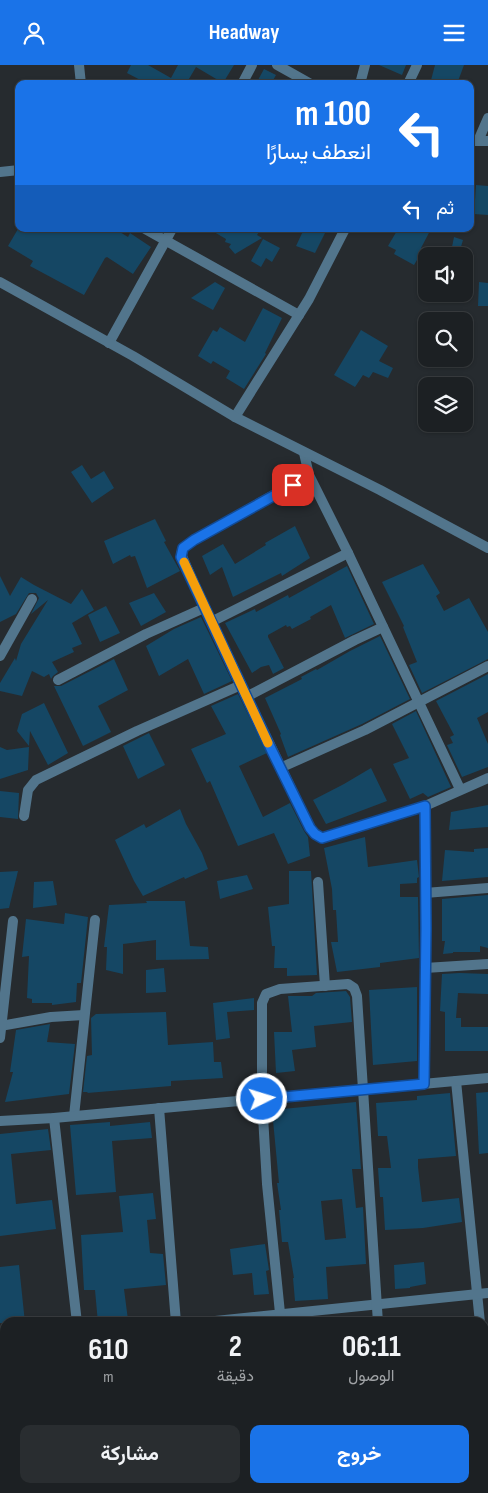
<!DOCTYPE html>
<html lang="ar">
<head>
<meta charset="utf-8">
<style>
  :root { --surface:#1c2023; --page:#292d30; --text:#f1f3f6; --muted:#a0a3a6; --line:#3a3e41; --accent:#1a73e8 }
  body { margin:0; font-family:"Sofia Sans Condensed",Vazirmatn,sans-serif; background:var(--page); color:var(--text); direction:rtl; height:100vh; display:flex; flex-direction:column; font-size:19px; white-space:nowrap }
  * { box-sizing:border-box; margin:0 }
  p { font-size:16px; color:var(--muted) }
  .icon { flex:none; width:28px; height:28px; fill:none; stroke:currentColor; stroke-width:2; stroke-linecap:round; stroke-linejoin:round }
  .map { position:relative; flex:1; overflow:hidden; direction:ltr }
  .side { position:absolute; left:0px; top:1252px; width:489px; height:176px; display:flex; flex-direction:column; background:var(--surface); border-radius:15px 15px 0 0; box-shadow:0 1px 4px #0004,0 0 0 1px var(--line); direction:rtl }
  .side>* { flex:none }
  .guide { position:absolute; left:15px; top:15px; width:459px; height:152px; border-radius:10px; box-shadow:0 1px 4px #0004,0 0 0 1px var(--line); direction:rtl; background:#1a73e8; color:#fff; overflow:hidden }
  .controls { position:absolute; left:418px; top:182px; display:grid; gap:10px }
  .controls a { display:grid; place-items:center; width:55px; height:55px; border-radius:10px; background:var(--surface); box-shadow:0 1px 4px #0004,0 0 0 1px var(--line); font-size:25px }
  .pin { position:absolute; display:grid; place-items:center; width:42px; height:42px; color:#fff; margin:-21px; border-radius:10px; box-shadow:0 2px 8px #0006 }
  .me { position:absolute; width:55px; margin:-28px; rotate:85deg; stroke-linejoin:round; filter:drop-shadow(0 0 4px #0008) }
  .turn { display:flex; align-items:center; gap:18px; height:105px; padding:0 20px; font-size:22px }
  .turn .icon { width:65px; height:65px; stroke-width:2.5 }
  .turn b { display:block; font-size:35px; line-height:42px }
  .then { display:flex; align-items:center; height:48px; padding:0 20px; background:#0003; gap:10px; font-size:19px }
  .eta { display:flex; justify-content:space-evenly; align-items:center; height:85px; text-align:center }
  .eta b { font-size:30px; font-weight:700; line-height:35px }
  .cta { display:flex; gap:10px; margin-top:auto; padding:10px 20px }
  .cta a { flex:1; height:58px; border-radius:10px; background:var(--accent); color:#fff; font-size:20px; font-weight:700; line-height:58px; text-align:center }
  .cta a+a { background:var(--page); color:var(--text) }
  header { display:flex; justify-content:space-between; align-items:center; height:65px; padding:0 20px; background:var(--accent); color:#fff; font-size:22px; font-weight:700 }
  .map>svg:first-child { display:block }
</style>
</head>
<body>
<header><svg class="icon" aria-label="menu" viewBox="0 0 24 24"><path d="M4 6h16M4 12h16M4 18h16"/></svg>Headway<svg class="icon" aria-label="person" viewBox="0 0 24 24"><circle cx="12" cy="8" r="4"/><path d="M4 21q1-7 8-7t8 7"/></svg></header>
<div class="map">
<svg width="488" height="1428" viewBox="0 0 488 1428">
  <rect width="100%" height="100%" fill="#262b2f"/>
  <g fill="#154764" fill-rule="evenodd">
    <path d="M131 0H148L171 13 178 0H234L223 18 196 2 186 19H148L127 8Z"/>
    <path d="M379 0H406L402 10Z"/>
    <path d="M435 0H464L457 19H430Z"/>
    <path d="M264 4 276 10 271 19H266L258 15Z"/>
    <path d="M476 120 488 121V150L474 149Z"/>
    <path d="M18 164H115L128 172 130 168 151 182 133 209 107 192 105 193 84 230 30 201 33 196 8 181Z"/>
    <path d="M209 164H261L257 170 262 173 235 189 229 182 231 179 225 177 226 174Z"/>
    <path d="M304 164H327L315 188 296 181Z"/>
    <path d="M398 164H431L421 183 425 186 420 196 417 195 414 200 394 189 396 185 388 181Z"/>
    <path d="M454 172 463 175 460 185 452 182Z"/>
    <path d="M263 174 280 183 272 197 266 193 261 202 251 196Z"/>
    <path d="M215 217 225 223 213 245 191 233Z"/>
    <path d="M479 217 488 218V241H478Z"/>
    <path d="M263 243 282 253 265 288 266 289 244 324 226 313 230 306 213 296 211 299 198 291 213 265 217 267 220 262 245 277Z"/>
    <path d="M361 265 388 281 379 296 393 303 388 313 373 307 369 313 363 310 355 322 334 310Z"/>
    <path d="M82 400 91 414 104 406 114 423 92 438 71 407Z"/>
    <path d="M155 454 166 476 164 477 180 506 147 523 135 491 131 492 130 490 113 499 104 476Z"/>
    <path d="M295 461 310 493 282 511 281 508 233 532 222 502 210 510 202 491 223 479 235 499 266 480 265 478Z"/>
    <path d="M423 499 440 528 436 531 444 546 469 533 488 567V594L422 628 409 600 417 597 403 562 404 561 382 517Z"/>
    <path d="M347 501 374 559 345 573 331 540 310 552 311 554 292 564 290 561 287 562 286 560 268 570V572L284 603 273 609 269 600 261 602 252 608 225 558 255 544 256 547 288 530 289 533Z"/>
    <path d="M0 511 10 531 21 512 34 520 71 539 82 524 94 545 72 558 82 579 72 583 74 587 52 597 58 607 53 611 51 614 49 609 44 612 32 606 22 631 0 626V618L15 593 16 596 21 579 48 535 31 549 39 533 36 528H29L16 549 0 557Z"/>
    <path d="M154 528 166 547 141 561 129 538Z"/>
    <path d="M106 541 120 568 100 577 88 550Z"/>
    <path d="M201 552 232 616 204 629 188 594 159 611 146 581 174 564Z"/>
    <path d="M380 571 410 634 362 659 288 692 280 670 281 669 265 633 302 614 301 612 316 604 317 605 350 586Z"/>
    <path d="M114 594 128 625 98 641 111 667 83 681 54 621H61Z"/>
    <path d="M488 609V647L477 653 488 679V702L462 712 447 680 453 678 450 672 454 670 436 636Z"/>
    <path d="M238 629 267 688 239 701 240 703 263 752 290 738 304 766 308 772 310 791 288 799 274 768 238 781 210 716 207 718 191 684 226 669 211 641Z"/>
    <path d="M44 638 68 688 48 700 30 666 29 681 17 666 22 649Z"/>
    <path d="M416 646 451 722 428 732 423 728 410 734 393 699 409 693 392 659Z"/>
    <path d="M149 668 165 700 138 714 123 681Z"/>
    <path d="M0 682 7 685 29 682 28 705 0 714Z"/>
    <path d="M371 703 387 736 326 759 313 735 344 719Z"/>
    <path d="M0 726 19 728 18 754 0 752Z"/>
    <path d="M488 740V762L449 765 451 747Z"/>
    <path d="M180 744 186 759 202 788 208 804 185 814 184 812 143 831 134 816 115 775 144 759 146 763Z"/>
    <path d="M365 772 368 802 417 795 419 812 417 813V818L400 819V832H418L419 893 380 898V902L337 907 331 877H338L336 845H333L332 824 324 783Z"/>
    <path d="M488 783V812L442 816 445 785 474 787V784Z"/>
    <path d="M18 806 9 843 0 844V807Z"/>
    <path d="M289 806H311L317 910 287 911V903H274L275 881H272L268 842 289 839Z"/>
    <path d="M247 810 253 824 220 834 217 816Z"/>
    <path d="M53 816 57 840 33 843 34 817Z"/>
    <path d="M488 830V883L480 881V887H453V888L443 889 445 876H442V834Z"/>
    <path d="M146 836H185L190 881 208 882 209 894 156 895V875L123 879V909L106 905 107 882H104L109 840 147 838Z"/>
    <path d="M65 848 88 852 81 918H77L76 937 52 940V938H32V934L27 933 29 891 22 892 26 854 64 859Z"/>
    <path d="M164 903 166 927 146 928V905Z"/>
    <path d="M460 908 488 909V929L458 928 456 953H461V962H488V986H445V947L440 946 442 909Z"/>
    <path d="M417 922V996L373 1000 369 925Z"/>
    <path d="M346 926 350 932 352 957 314 961 316 982 292 985 295 1006 276 1008 274 967H292L288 931H312L316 928Z"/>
    <path d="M254 933V945L227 947 230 973 216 975 213 938Z"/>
    <path d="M166 947 168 980 213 977 214 997H221L223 1013 171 1016V1021L87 1028 88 1027H83L87 991 92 990 91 953 96 949Z"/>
    <path d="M50 959 47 977 75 979 69 1029 5 1037 13 1007H10L16 965Z"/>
    <path d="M488 1027V1088L479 1089 476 1028Z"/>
    <path d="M450 1028 456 1091 418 1094V1102L422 1137 459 1133 462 1157 423 1163 385 1165 383 1132H380L378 1103H391L387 1071H378L376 1038 417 1035V1031Z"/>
    <path d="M356 1037 361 1104H352L356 1143 363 1142 366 1199 326 1202 328 1234 295 1236 293 1213H294L288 1177H282L279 1145H281L277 1118H279L272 1045ZM342 1134 346 1173 325 1175 321 1136Z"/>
    <path d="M110 1057V1061L150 1057 152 1073 112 1076 116 1127 76 1130 70 1060Z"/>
    <path d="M48 1064 51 1085 11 1089 16 1139 52 1135 56 1164 0 1171V1069Z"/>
    <path d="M153 1128 156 1154 147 1155 150 1188 163 1189 166 1220 124 1224 128 1255 98 1258 95 1225H84L81 1170 123 1167 119 1131Z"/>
    <path d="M265 1179 269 1205 266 1206 269 1229 254 1230 252 1208 233 1210 230 1184Z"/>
    <path d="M424 1197 426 1219 410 1222V1223L395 1224 394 1200Z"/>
    <path d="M19 1200 25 1258H0V1202Z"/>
  </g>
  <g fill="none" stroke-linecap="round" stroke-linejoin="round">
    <g stroke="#52758c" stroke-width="10">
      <path d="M79 0 81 19"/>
      <path d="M277 0 311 19"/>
      <path d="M242 19 252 0"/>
      <path d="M360 19 365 0"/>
      <path d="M408 19 417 0"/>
      <path d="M470 76H488"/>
      <path d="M478 76 488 53"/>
      <path d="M0 107 19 105"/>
      <path d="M145 164 299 250"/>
      <path d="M109 278 172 164"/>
      <path d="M235 352 309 234 345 164"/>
      <path d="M304 388 309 410 348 488 460 724"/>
      <path d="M309 410 194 475 183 483 181 489 211 557 310 763 315 769 322 773 425 741 488 713"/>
      <path d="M211 557 348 488"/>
      <path d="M0 591 32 534"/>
      <path d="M58 615 146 569 204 543"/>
      <path d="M246 632 355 575 383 562"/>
      <path d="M280 703 365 665 488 601"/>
      <path d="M24 751 28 725 36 715 137 666 241 620"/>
      <path d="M318 817 325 921"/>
      <path d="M425 828 488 823"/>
      <path d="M425 903 488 899"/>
      <path d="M0 961 51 952 84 950"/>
      <path d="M0 973 13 856"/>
      <path d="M456 1016 480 1258"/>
      <path d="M424 1019 426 863 425 741"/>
      <path d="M159 1043 176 1258"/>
      <path d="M74 1051 95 855"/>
      <path d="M54 1053 77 1258"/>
      <path d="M0 1056 54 1053 488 1013"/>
      <path d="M196 1258 488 1228"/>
      <path d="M281 1258 267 1119 262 1034V938L266 929 280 924 348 919 354 923 357 931 378 1258"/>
      <path d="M0 1277 5 1276"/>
      <path d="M484 1299 488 1343"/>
      <path d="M91 1424V1428"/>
      <path d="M197 1424V1428"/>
      <path d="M294 1424V1428"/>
      <path d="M395 1424V1428"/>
      <path d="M226 1428 236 1424"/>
    </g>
    <path stroke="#52758c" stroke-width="10" d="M0 217 133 291 235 352 380 425 488 483"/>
  </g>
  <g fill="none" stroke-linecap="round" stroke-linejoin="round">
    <g stroke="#114b97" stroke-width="12">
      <path id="route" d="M262 1034 424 1019 426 863 425 741 322 773 315 769 310 763 272 686 181 492 183 483 194 475 293 420"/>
    </g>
    <use href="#route" stroke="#1a73e8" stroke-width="9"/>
    <path stroke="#f59e0b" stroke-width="9" d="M184 497 268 678"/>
  </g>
</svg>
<div class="controls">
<a><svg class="icon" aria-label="sound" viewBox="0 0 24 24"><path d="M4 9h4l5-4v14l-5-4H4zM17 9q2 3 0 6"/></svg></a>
<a><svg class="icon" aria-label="search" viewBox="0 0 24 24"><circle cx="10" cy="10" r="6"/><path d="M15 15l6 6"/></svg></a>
<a><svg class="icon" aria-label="layers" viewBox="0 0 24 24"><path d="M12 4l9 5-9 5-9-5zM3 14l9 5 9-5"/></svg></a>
</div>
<div class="pin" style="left:293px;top:420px;background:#d93025"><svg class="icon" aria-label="arrive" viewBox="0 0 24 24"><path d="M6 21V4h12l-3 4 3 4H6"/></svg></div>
<svg class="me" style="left:262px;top:1034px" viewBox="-20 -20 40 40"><circle r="17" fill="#1a73e8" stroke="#fff" stroke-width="3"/><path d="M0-11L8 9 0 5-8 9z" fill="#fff"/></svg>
<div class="guide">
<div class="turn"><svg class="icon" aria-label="left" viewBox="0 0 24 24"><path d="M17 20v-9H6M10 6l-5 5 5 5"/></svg><div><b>100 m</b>انعطف يسارًا</div></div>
<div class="then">ثم<svg class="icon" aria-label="left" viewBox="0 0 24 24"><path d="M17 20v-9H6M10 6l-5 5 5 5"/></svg></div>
</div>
<section class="side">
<div class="eta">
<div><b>06:11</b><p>الوصول</p></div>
<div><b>2</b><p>دقيقة</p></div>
<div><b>610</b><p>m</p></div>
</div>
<div class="cta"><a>خروج</a><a>مشاركة</a></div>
</section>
</div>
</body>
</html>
